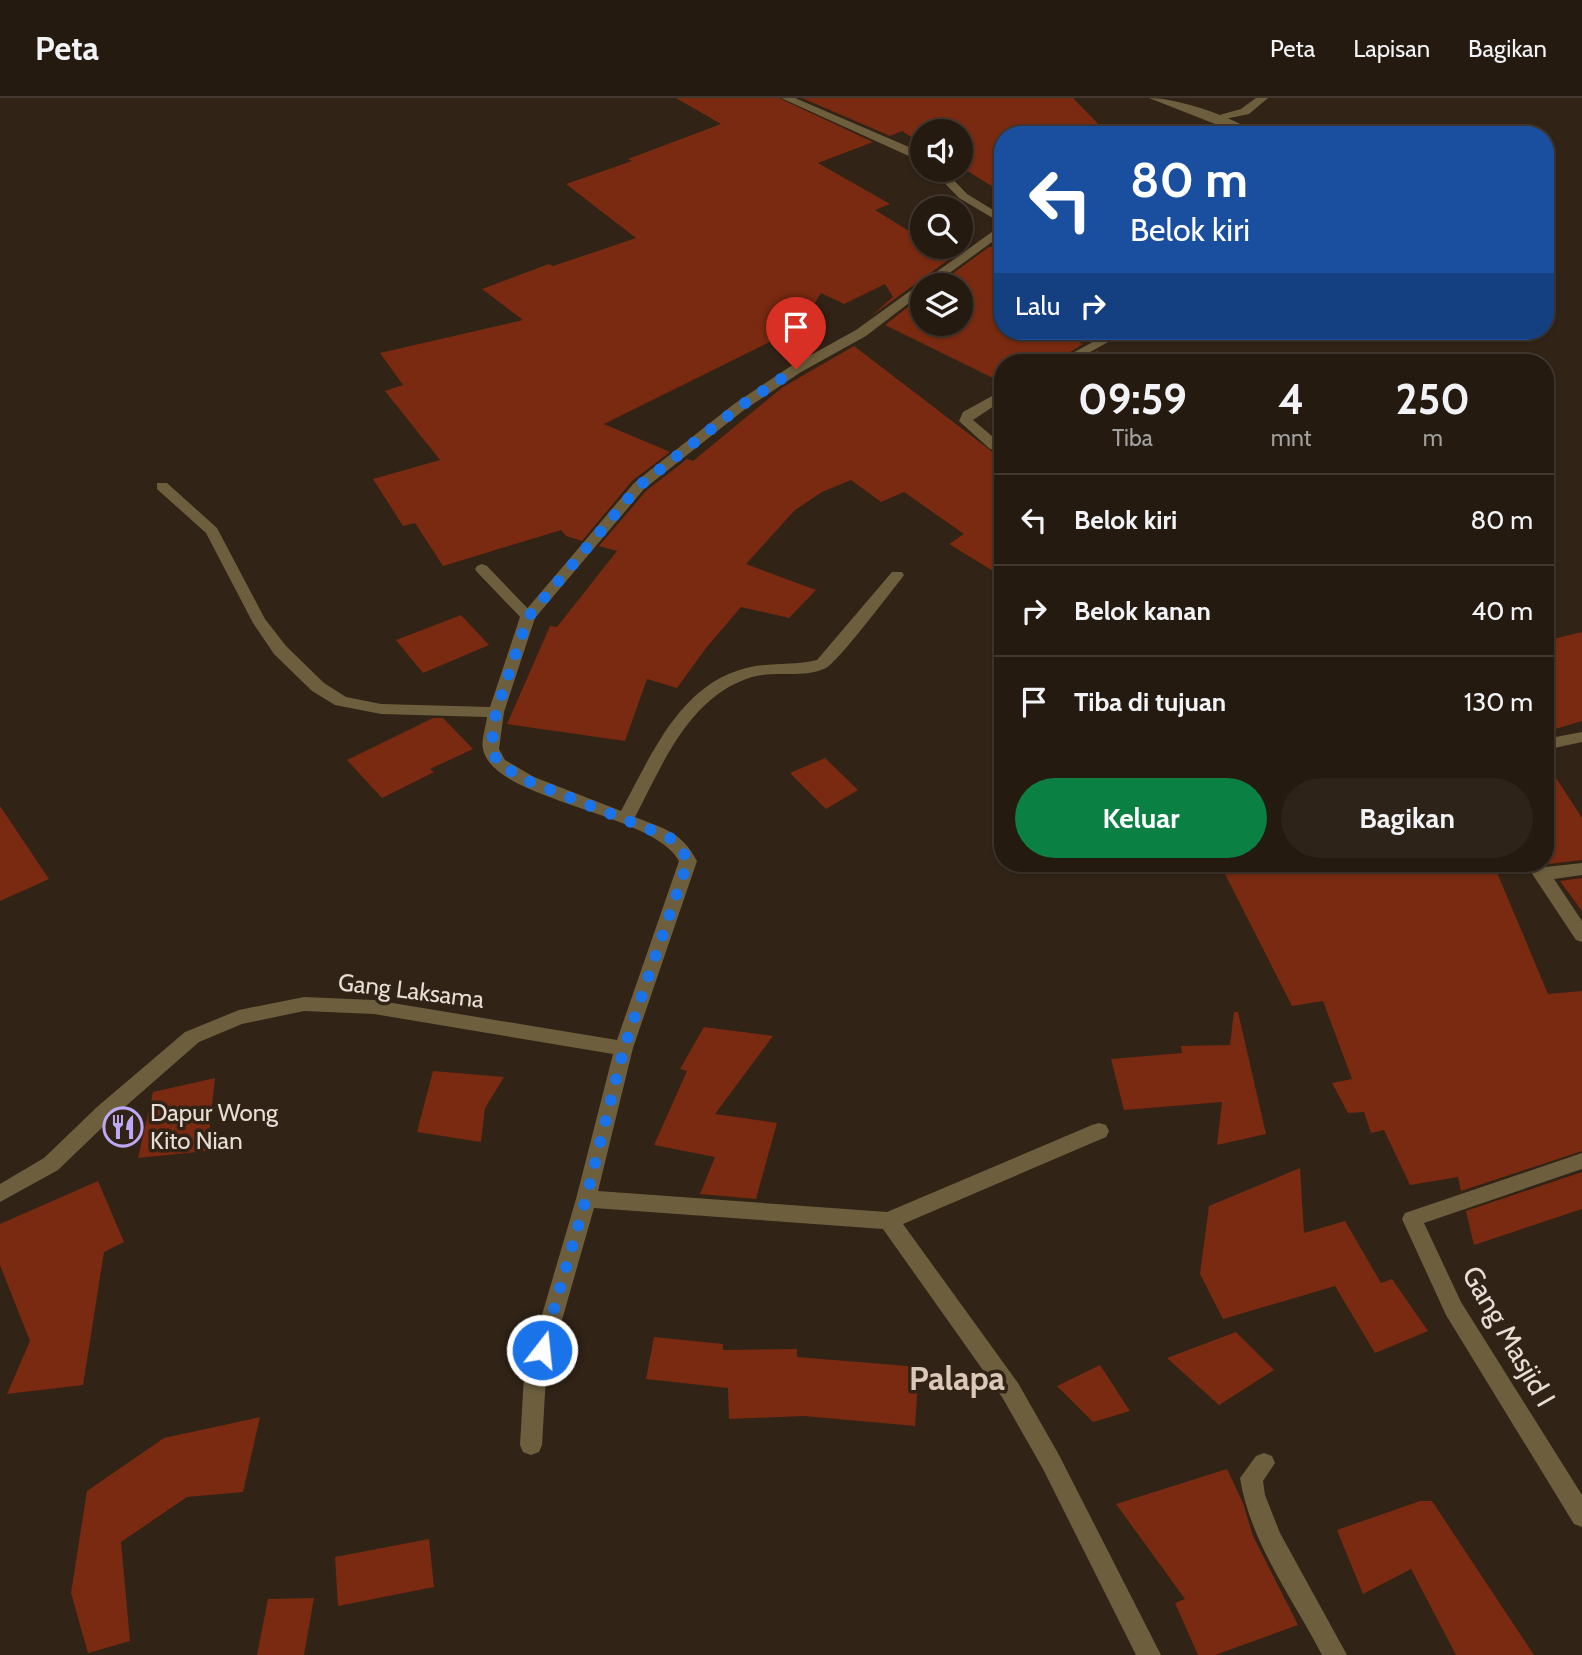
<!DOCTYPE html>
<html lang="id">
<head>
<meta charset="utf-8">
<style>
  :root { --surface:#251a10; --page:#2d2319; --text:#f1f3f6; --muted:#a3a19f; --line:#423830; --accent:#0b8043 }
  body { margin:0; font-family:Cabin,sans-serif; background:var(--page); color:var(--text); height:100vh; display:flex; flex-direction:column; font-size:26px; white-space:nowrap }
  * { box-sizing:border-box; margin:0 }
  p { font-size:23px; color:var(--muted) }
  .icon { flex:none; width:38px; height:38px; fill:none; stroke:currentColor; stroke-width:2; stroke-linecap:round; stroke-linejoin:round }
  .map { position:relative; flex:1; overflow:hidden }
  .sheet { position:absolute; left:994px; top:256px; width:560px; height:518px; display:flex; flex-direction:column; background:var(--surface); border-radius:28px; box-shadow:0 2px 5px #0004,0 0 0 2px var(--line) }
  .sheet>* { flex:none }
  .hud { position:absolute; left:994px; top:28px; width:560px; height:214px; border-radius:28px; box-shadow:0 2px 5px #0004,0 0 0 2px var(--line); background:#1a4fa0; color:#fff; overflow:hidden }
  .buttons { position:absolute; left:910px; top:21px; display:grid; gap:14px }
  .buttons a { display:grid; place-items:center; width:63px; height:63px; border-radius:50%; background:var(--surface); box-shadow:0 2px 5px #0004,0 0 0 2px var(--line); font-size:35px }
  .pin { position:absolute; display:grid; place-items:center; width:60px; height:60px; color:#fff; margin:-72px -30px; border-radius:50% 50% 50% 0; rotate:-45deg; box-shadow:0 0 7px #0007 }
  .pin .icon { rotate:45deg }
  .me { position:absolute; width:77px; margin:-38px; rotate:16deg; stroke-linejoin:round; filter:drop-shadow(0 0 5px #0008) }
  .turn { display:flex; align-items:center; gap:24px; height:147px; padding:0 21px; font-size:32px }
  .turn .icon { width:91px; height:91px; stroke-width:2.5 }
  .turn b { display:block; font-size:49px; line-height:60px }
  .then { display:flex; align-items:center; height:66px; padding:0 21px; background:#0003; gap:14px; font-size:26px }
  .eta { display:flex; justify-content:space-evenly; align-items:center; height:119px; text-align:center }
  .eta b { font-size:42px; font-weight:700; line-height:49px }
  .primary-button { display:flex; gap:14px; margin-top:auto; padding:14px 21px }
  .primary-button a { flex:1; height:80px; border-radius:42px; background:var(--accent); color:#fff; font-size:28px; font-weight:700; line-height:80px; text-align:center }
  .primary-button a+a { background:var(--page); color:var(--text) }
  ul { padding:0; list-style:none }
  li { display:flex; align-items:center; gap:21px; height:91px; padding:0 21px; border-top:2px solid var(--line) }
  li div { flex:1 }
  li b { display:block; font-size:26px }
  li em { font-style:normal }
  header { display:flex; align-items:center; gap:42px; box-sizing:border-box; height:98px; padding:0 35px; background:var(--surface); border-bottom:2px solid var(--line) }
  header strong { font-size:33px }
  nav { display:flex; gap:38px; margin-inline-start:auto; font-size:24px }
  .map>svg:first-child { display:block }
</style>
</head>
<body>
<header>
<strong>Peta</strong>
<nav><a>Peta</a><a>Lapisan</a><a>Bagikan</a></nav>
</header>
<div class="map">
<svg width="1582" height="1557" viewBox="0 0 1582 1557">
  <rect width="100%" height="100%" fill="#312316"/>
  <g fill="#7a2a10">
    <path d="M676 0H779L873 44 818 65 890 106 875 112 922 141V149H935L947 156 959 154 870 219 893 199 885 186 844 206 821 195 800 229 604 326 670 354 632 383 582 443 566 438 561 432 443 468 415 425 403 428 373 381 440 362 385 293 403 287 380 255 523 222 482 191 549 166 553 168 636 140 566 86 632 63 628 61 721 26Z"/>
    <path d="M802 0H1073L1109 37H1003V95L961 69V33H922V46L902 33 890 38Z"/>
    <path d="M1003 147V233H1055L1083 246 1054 264H1003V285L885 227 922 198V226H961V187H937L989 149Z"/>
    <path d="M854 248 1003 362V479L949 446 964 436 904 394 881 404 851 382 822 394 795 412 746 466 816 492 789 520 741 509 706 550 677 590 647 581 625 643 507 626 550 528 557 529 617 453 599 448 646 393 687 361 693 363 783 289Z"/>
    <path d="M1097 253 1119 264H1077Z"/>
    <path d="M461 517 489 547 423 575 396 542Z"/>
    <path d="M1582 534V623L1545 634V543Z"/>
    <path d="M433 620H443L473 651 430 671 434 674 382 700 347 662Z"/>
    <path d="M825 660 858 692 826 711 790 675Z"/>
    <path d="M1545 663 1582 720V762L1549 766 1545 761Z"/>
    <path d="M0 708 49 781 0 803Z"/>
    <path d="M1279 765H1493L1548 896 1582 893V1053L1461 1093 1458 1079 1410 1087 1384 1032 1371 1035 1364 1014 1348 1015 1332 985 1352 981 1323 903 1292 908 1224 774Z"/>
    <path d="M1582 780V813L1560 783Z"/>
    <path d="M1234 914H1238L1266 1036 1217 1047 1222 1004 1124 1012 1111 961 1182 955 1181 948 1230 947Z"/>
    <path d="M704 929 773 938 715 1016 777 1025 756 1101 700 1096 715 1059 654 1047 687 973 680 971Z"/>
    <path d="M433 973 504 979 485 1010 481 1044 417 1034Z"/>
    <path d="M215 980 207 1053 138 1060 153 994Z"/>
    <path d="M1300 1070 1304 1135 1345 1123 1381 1185 1392 1181 1428 1233 1375 1255 1335 1188 1223 1221 1200 1176 1209 1108Z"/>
    <path d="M1582 1074V1111L1474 1147 1466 1113Z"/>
    <path d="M98 1083 124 1144 104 1154 83 1287 7 1296 30 1243 0 1167V1126Z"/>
    <path d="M1236 1234 1274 1272 1219 1307 1167 1260Z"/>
    <path d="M654 1239 723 1246V1252L797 1251V1259L919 1269 915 1328 804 1318 729 1321 728 1290 646 1281Z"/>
    <path d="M1100 1267 1130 1313 1093 1324 1057 1288Z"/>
    <path d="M260 1319 243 1394 187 1399 121 1444 130 1543 88 1555 71 1495 87 1393 164 1340Z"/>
    <path d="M1227 1371 1243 1405 1253 1438 1298 1527 1215 1557H1198L1175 1505 1185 1501 1116 1406Z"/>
    <path d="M1420 1403H1432L1534 1557H1456L1411 1471 1363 1496 1337 1432Z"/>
    <path d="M429 1441 434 1489 338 1508 335 1459Z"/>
    <path d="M314 1500 304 1557H257L268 1501Z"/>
  </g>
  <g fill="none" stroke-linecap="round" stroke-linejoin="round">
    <g fill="#6d5f3d" fill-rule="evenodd">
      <path d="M1256 0H1268L1249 16 1215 23 1209 20 1241 11Z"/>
      <path d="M482 466 487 468 533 516 536 519 533 522H523L477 474 475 471 477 468Z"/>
    </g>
    <g fill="#6d5f3d" fill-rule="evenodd">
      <path d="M781 0H795L909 49 922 56V64Z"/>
      <path d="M1149 0C1177 0 1236 19 1258 37H1243Z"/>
      <path d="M932 72H944L967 96 1003 118V136L933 187H922V195L866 238 801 274 744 312 644 391 535 520 504 614 499 651 505 662 534 679 621 713C651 658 679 587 746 570 769 564 793 568 817 562L892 474H902L904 477 902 480C889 496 838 564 826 570 804 581 775 572 752 579 689 598 663 666 635 719 664 731 681 733 697 763L633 950 598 1093 887 1114 1092 1027 1099 1025 1106 1027 1109 1033 1106 1039 903 1126 1018 1285 1059 1357 1161 1557H1136L1043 1371 1002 1299 883 1131 594 1110 546 1278 542 1347 539 1354 531 1357 523 1354 520 1347 524 1278 576 1101 613 956 374 916 304 913 242 926 199 944 111 1021 58 1072 0 1104V1086L44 1060 97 1009 185 934 239 912 304 899 374 902 617 942 679 763C653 714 493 703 483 651 481 642 486 628 487 619L381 616 335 607 312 593 274 556 253 525 206 435 157 391V385H167L217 430 265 521 286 548 324 585 346 599 381 606 490 609 520 519 634 385 734 306 791 268 856 232 1003 126 959 100Z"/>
      <path d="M1113 233H1128L1072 264H1056Z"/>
      <path d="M1003 292V302L973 322 1000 345 1002 348 995 352 990 351 959 323 963 314Z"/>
      <path d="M1582 634V644L1545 652V641Z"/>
      <path d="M1525 765H1543L1546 769 1582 765V777L1554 781 1582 823V844L1576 842Z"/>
      <path d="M1582 1055V1071L1424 1125 1461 1204 1582 1397V1429L1574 1426 1446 1217 1402 1121 1405 1115Z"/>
      <path d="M1264 1355 1272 1358 1275 1365 1263 1383 1265 1397 1280 1435 1347 1557H1322C1293 1501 1250 1444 1240 1380L1256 1358Z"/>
    </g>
  </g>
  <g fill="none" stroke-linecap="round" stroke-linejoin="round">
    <path stroke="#1a73e8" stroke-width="12" stroke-dasharray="0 21.6" d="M542 1252 586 1101 624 950 688 763 681 750 669 739 528 683 499 666 491 651 496 614 528 519 639 388 739 309 796 271"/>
  </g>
  <defs>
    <g id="restaurant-ring" transform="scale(2.0125)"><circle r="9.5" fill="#312316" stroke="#bea9f5" stroke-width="1.5"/><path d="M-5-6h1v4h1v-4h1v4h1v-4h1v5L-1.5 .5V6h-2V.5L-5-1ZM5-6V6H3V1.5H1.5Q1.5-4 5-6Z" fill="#bea9f5"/></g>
  </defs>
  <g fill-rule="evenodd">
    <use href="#restaurant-ring" x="123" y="1029"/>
  </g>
  <g text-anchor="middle" stroke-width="7" stroke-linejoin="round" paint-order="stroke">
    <g font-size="24" fill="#e8ded6" stroke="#312316">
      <text transform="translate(411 893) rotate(7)" y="8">Gang Laksama</text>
    </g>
    <g font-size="24" fill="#e8ded6" stroke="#312316" text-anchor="start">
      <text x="150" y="1023">Dapur Wong<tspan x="150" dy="28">Kito Nian</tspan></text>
    </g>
    <g font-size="28" fill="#e8ded6" stroke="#312316">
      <text transform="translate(1509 1238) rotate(60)" y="10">Gang Masjid I</text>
    </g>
    <g font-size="33" font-weight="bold" fill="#dcc8b8" stroke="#312316">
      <text x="957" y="1292">Palapa</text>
    </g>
  </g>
</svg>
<div class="buttons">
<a><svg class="icon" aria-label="sound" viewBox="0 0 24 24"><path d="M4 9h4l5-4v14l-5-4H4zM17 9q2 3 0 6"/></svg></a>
<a><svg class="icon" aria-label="search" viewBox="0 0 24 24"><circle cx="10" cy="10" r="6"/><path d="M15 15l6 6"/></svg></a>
<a><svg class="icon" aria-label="layers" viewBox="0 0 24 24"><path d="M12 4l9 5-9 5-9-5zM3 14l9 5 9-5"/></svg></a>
</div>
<div class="pin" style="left:796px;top:271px;background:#d93025"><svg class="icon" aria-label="arrive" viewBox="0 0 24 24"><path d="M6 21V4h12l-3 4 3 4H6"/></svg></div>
<svg class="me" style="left:542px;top:1252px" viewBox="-20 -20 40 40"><circle r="17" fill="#1a73e8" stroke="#fff" stroke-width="3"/><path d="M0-11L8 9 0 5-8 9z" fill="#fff"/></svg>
<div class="hud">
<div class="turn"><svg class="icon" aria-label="left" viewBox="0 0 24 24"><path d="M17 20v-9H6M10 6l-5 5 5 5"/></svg><div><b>80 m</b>Belok kiri</div></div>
<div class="then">Lalu<svg class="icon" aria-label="right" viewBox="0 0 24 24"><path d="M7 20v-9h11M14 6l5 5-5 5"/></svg></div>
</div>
<section class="sheet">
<div class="eta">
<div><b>09:59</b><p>Tiba</p></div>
<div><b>4</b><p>mnt</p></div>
<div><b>250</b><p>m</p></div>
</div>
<ul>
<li><svg class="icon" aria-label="left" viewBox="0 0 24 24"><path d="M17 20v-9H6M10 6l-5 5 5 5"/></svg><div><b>Belok kiri</b></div><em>80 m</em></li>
<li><svg class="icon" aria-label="right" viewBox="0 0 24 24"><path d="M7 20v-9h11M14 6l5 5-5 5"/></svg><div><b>Belok kanan</b></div><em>40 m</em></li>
<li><svg class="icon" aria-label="arrive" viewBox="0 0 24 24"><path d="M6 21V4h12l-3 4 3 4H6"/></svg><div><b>Tiba di tujuan</b></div><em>130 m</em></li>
</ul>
<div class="primary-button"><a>Keluar</a><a>Bagikan</a></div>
</section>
</div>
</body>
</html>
